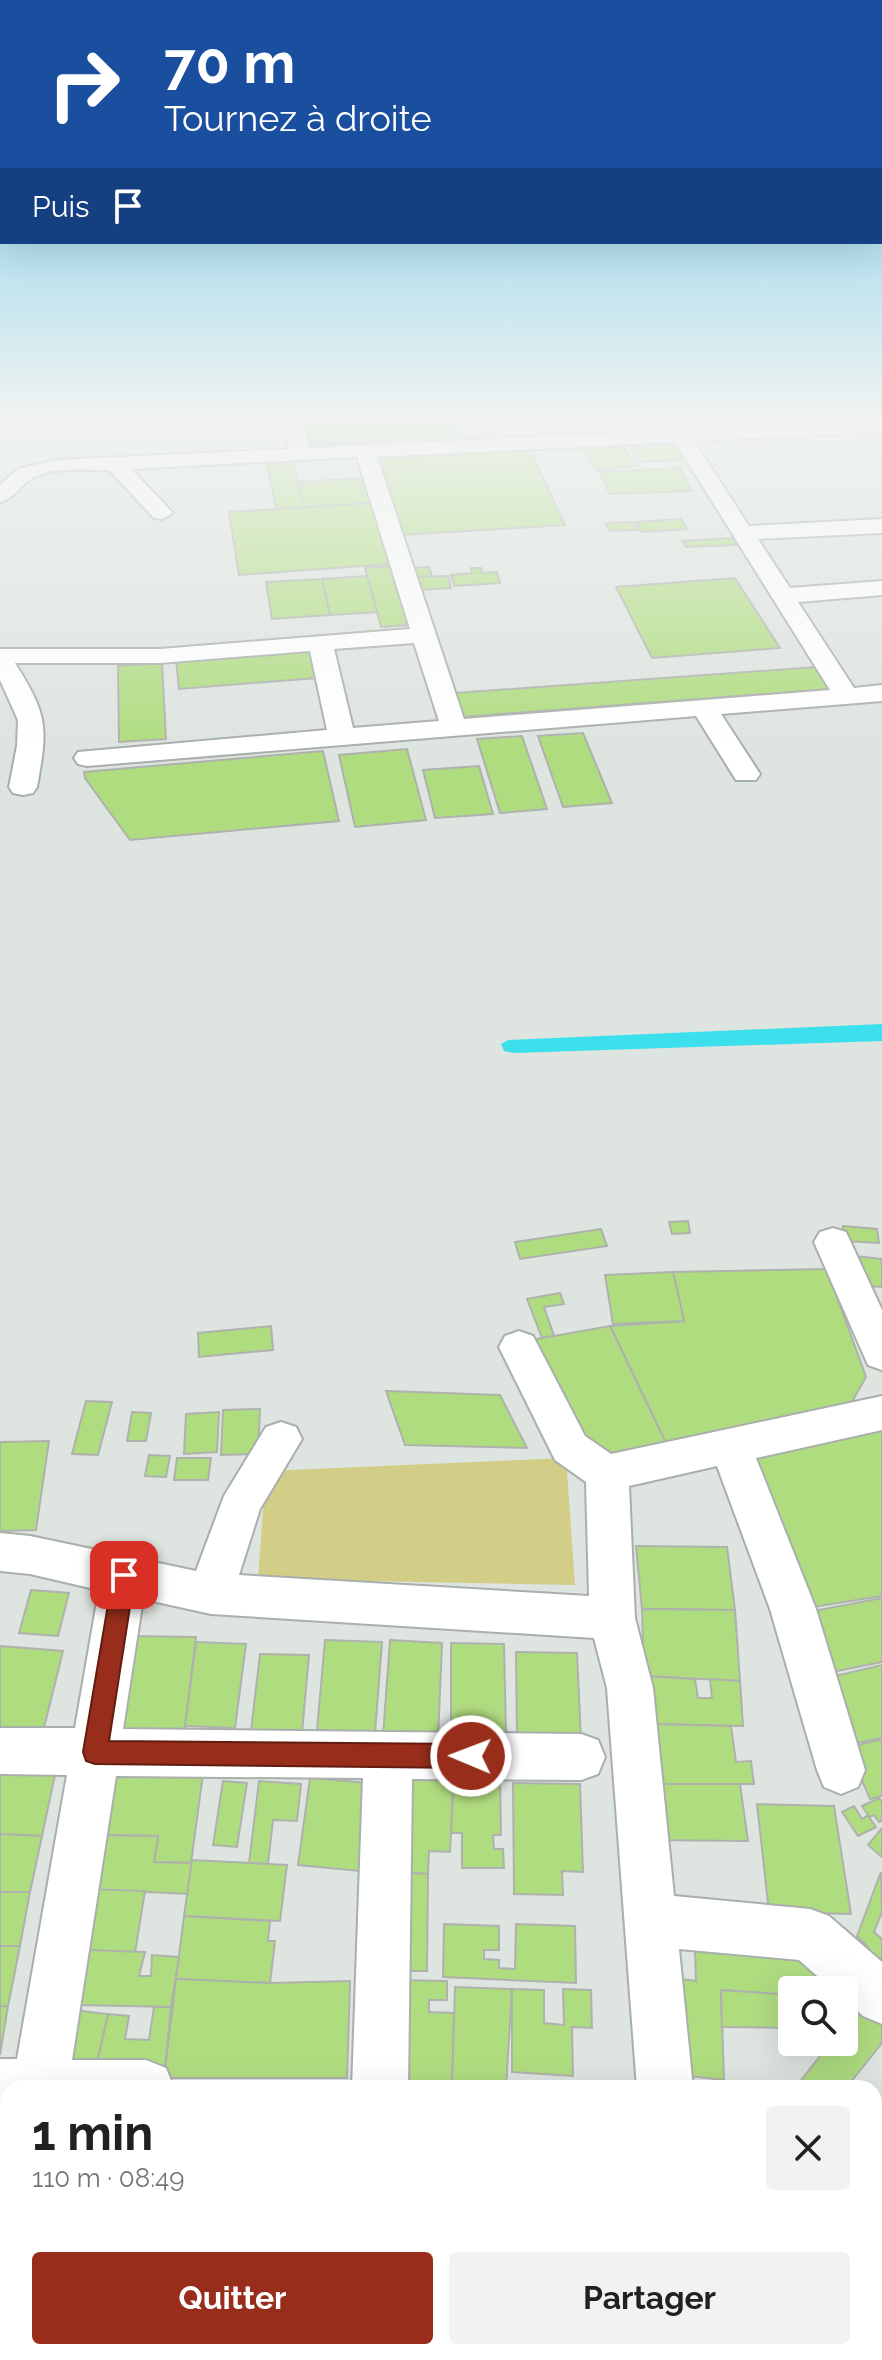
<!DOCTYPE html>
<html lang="fr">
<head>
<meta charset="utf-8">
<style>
  :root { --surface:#fff; --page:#f2f2f2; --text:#202124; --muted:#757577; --accent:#972d1a }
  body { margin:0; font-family:Raleway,sans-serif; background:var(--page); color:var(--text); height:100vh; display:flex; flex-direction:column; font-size:30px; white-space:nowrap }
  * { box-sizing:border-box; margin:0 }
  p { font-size:26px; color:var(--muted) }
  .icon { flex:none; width:44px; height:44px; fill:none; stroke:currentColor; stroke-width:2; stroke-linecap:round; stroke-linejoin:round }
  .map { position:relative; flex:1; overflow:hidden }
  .sheet { position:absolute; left:0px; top:2080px; width:882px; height:280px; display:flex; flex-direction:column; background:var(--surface); border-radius:24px 24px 0 0; box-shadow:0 8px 32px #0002 }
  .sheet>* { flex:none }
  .top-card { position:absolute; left:0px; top:0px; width:882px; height:244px; box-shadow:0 8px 32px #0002; background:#1a4fa0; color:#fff; overflow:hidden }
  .fabs { position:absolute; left:778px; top:1976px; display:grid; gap:16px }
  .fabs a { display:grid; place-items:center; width:80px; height:80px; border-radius:8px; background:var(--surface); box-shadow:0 8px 32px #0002; font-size:40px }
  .pin { position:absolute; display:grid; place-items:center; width:68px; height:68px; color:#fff; margin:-34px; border-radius:16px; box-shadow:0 4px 12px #0006 }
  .me { position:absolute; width:88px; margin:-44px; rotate:271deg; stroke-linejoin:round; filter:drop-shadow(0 0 6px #0008) }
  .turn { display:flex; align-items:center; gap:28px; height:168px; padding:0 32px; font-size:36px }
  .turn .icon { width:104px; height:104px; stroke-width:2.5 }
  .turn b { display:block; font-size:56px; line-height:68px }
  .then { display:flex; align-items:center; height:76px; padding:0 32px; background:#0003; gap:16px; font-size:30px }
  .round { display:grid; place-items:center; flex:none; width:84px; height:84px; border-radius:8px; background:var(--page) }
  .head { display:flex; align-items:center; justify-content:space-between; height:136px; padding:0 32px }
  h1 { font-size:48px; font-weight:700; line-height:60px }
  .cta { display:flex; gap:16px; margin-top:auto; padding:16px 32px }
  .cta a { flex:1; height:92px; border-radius:8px; background:var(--accent); color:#fff; font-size:32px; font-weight:700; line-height:92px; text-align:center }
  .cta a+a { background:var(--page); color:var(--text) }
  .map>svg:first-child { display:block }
</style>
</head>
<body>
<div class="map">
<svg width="882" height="2360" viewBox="0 0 882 2360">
  <rect width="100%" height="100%" fill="#dee4df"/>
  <path fill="#d2ce88" d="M566 1458 575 1585 258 1579 266 1471Z"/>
  <path fill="#3ce0ec" d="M882 1024V1041L514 1053 504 1051 501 1044 508 1040Z"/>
  <g fill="#b0dc80" stroke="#aeb2ac" stroke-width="2">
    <path d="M303 415H391L305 420Z"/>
    <path d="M391 415H451L459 436 310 445 305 420Z"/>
    <path d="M672 444 682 460 638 462 630 446Z"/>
    <path d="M622 446 637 466 597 470 583 449Z"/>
    <path d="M529 448 565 525 402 535 379 456Z"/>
    <path d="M293 462 304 508 276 509 267 463Z"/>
    <path d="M680 468 692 491 610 494 600 472Z"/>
    <path d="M365 478 372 503 304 508 298 482Z"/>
    <path d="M372 503 390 564 239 575 229 512Z"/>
    <path d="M681 519 687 529 642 532 637 522Z"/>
    <path d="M635 522 638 530 609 531 606 523Z"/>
    <path d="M732 538 736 545 686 547 682 541Z"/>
    <path d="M391 566 409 625 381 627 365 568Z"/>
    <path d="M429 567 432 576 414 577 412 568Z"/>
    <path d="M471 568H481L482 573 497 572 500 583 454 586 451 575 472 573Z"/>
    <path d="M367 576 377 612 330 615 322 579Z"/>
    <path d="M448 576 451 588 418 590 415 577Z"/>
    <path d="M735 578 780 648 652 658 616 587Z"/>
    <path d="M322 579 330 615 272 619 266 582Z"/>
    <path d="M310 650 317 678 179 689 176 660Z"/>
    <path d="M162 663 166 739 119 742 118 666Z"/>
    <path d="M817 667 831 689 462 717 455 693Z"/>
    <path d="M583 733 612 803 563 807 538 736Z"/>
    <path d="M522 736 547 809 500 813 477 739Z"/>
    <path d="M407 749 426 820 355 827 339 755Z"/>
    <path d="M323 751 339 821 130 840 85 778 84 772Z"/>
    <path d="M479 766 493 814 435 818 423 770Z"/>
    <path d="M688 1221 690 1233 672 1234 669 1222Z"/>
    <path d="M843 1226 877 1229 879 1243 844 1241Z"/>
    <path d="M601 1229 607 1246 520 1259 515 1242Z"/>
    <path d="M855 1256 882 1259V1287L857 1285Z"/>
    <path d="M827 1269 866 1377 849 1407 666 1443 610 1326 684 1321 673 1272Z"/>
    <path d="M673 1272 684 1321 613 1324 605 1275Z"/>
    <path d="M560 1293 564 1304 544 1307 554 1336 542 1338 527 1299Z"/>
    <path d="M271 1326 273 1350 199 1357 198 1333Z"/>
    <path d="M610 1326 666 1443 601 1455 578 1444 531 1340Z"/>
    <path d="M386 1391 500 1395 527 1448 405 1445Z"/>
    <path d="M86 1401 112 1402 98 1455 72 1454Z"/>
    <path d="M260 1409 258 1454 221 1455 223 1410Z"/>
    <path d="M132 1412 151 1413 146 1441H127Z"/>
    <path d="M219 1412 217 1452 184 1454 186 1414Z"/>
    <path d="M882 1429V1596L801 1609 740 1453Z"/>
    <path d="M49 1441 36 1530 0 1531V1442Z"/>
    <path d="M149 1455 170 1456 166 1477 145 1476Z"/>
    <path d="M177 1458H211L208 1480H174Z"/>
    <path d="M636 1546 727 1547 735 1610 642 1609Z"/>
    <path d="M31 1590 69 1593 58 1636 19 1633Z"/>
    <path d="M882 1598V1662L822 1674 798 1614Z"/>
    <path d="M642 1609 735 1610 740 1681 644 1676Z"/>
    <path d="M129 1636 196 1637 184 1736 113 1735Z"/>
    <path d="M325 1640 382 1642 375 1733 317 1730Z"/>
    <path d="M390 1640 442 1643 438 1739 383 1736Z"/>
    <path d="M196 1642 246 1644 235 1728 185 1726Z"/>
    <path d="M451 1643 504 1644 506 1736 451 1735Z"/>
    <path d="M0 1646 63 1651 41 1740 0 1737Z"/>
    <path d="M516 1652 577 1653 581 1740 517 1738Z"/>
    <path d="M260 1654 309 1655 302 1733 251 1731Z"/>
    <path d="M882 1665V1738L842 1746 814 1681Z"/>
    <path d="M644 1676 695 1679 698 1698H712L710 1679 740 1681 743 1726 653 1724Z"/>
    <path d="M653 1724 731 1726 736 1762 751 1761 754 1784H660Z"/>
    <path d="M882 1739V1796L870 1799 848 1748Z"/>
    <path d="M399 1771 454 1774 450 1852 429 1851 428 1874 392 1872Z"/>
    <path d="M0 1772 55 1775 42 1836 0 1834Z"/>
    <path d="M106 1772 203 1774 191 1863 154 1862 158 1836 95 1835Z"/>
    <path d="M454 1774 500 1778 501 1835H493L494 1849H503L504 1868H462V1833H451Z"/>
    <path d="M310 1778 370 1783 360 1871 298 1865Z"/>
    <path d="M223 1781 247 1783 237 1847 213 1845Z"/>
    <path d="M259 1781 301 1784 297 1821 273 1820 268 1864 249 1863Z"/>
    <path d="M513 1783 580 1784 583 1872 562 1871 563 1895 514 1894Z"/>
    <path d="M644 1784H740L748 1841 649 1840Z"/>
    <path d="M879 1798 882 1802V1821L879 1822 874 1815 869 1817 876 1827 858 1836 842 1812 854 1806 862 1819 868 1815 862 1806Z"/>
    <path d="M757 1804 834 1806 851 1914 769 1912Z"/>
    <path d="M882 1828V1857L868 1845Z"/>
    <path d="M0 1834 42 1836 30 1892H0Z"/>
    <path d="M95 1835 158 1836 154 1862 192 1863 188 1894 84 1889Z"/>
    <path d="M192 1860 287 1865 280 1921 184 1916Z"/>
    <path d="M392 1872 428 1874 427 1971H389Z"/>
    <path d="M881 1872 882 1912 874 1932 882 1939V1978L858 1957 868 1947 857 1936Z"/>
    <path d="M84 1889 145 1891 135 1953 72 1949Z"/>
    <path d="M0 1892H30L20 1946H0Z"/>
    <path d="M184 1916 270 1921 268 1941H275L270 1983 176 1979Z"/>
    <path d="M444 1924 499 1926V1950H484V1959L499 1960V1968L515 1969 516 1924 575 1926 576 1983 443 1977Z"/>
    <path d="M0 1946H20L8 2006H0Z"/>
    <path d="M87 1950 145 1952 139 1976H151L152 1955 179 1957 171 2007 79 2005Z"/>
    <path d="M695 1951H797L825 1978 816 1990H792V1995L721 1990 724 2080 670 2074 666 1977 696 1981Z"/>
    <path d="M176 1979 270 1983 350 1981 347 2078H164Z"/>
    <path d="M389 1980 447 1981V2000H429V2012L454 2013 452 2085 386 2086Z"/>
    <path d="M455 1987 512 1989 506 2088 452 2085Z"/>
    <path d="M512 1989 544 1990V2023L564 2025 563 1989 591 1990 592 2028 572 2027 573 2076 512 2072Z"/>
    <path d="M721 1990 792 1995V2028L722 2027Z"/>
    <path d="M862 2000 882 2022V2043L846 2088H795L831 2042H844V2024Z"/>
    <path d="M0 2006H8L0 2055Z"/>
    <path d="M154 2007H171L164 2078 94 2075 108 2014 129 2016 125 2039 149 2040Z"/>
    <path d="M64 2009 108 2014 94 2075 50 2070Z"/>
    <path d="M687 2082 752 2088H688Z"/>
    <path d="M21 2352H115L130 2356V2360H20Z"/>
    <rect x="493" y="2352" width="46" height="8"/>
    <path d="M719 2352H750L727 2360H719Z"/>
    <path d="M818 2352H842L850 2360H821Z"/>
  </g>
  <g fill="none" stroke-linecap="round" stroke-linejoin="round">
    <g stroke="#a9afab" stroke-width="4">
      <g id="minor">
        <path d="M282 415H302L309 448 668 430 661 420 666 415 678 416 687 429 882 420V432L694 441 749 526 882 519V533L758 539 790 588 882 581V595L798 602 854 688 882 685V701L721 714 760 774 756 780H736L696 716 87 766 78 764 74 758 78 752 327 730 310 651 160 663H15C48 716 48 726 37 787L33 793 23 795 13 793 9 787 17 746 18 720 0 680V649H160L410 629 357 457 131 469 173 513 162 519 154 518 109 470C86 471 51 466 31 479 19 486 14 499 0 502V485L18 469 56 460 289 449ZM675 442 830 690 464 719 377 457ZM414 643 439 721 353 728 334 649Z"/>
        <path d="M833 1228 846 1232 882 1310V1370L868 1365 814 1242 820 1232Z"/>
        <path d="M519 1331 533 1336 585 1436 611 1454 882 1396V1430L756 1458 816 1609 865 1770 858 1787 841 1794 824 1787 817 1770 770 1609 717 1466 629 1486 635 1618 653 1688 674 1896 810 1909 829 1916 882 1962V2024L863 2016 844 1999V1990H833L799 1960 679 1949 693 2088H637L607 1688 594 1638 211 1614 143 1599 123 1729 581 1734 598 1740 605 1757 598 1774 581 1780 412 1779 408 2088H352L363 1778 116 1776 72 2060H146L166 2068 174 2088H8V2115H0V2059H17L67 1775 0 1774V1728H75L99 1590 30 1574 0 1571V1533L30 1536 196 1571 224 1496 266 1427 281 1422 296 1427 302 1439 260 1509 239 1575 589 1596 586 1482 555 1460 499 1347 505 1336Z"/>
        <path d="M8 2256V2352H23L11 2360H0V2259Z"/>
        <rect x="342" y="2352" width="62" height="8"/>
        <path d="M656 2352H718L719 2360H657Z"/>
      </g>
    </g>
    <use href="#minor" fill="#fff" fill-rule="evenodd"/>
  </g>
  <linearGradient id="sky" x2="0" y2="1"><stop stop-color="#63c6ea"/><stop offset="0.56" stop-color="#f0f3f1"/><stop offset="1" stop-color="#f0f3f1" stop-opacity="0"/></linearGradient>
  <rect width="882" height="746" fill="url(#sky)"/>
  <path fill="#972d1a" stroke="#621d11" stroke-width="2" d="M124 1565 132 1568 135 1575 109 1741 471 1744 480 1747 483 1756 480 1764 471 1768 95 1764 86 1761 83 1752 113 1575 116 1568Z"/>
</svg>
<div class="fabs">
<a><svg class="icon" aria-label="search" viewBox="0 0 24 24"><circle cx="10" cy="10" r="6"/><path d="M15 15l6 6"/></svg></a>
</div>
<div class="pin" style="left:124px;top:1575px;background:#d93025"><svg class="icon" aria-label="arrive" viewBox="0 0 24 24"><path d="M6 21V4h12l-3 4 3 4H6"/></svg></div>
<svg class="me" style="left:471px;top:1756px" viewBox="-20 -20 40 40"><circle r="17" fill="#972d1a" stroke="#fff" stroke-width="3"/><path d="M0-11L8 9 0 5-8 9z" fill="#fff"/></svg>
<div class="top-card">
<div class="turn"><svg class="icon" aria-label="right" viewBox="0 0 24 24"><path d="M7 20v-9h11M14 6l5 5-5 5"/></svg><div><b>70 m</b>Tournez à droite</div></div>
<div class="then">Puis<svg class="icon" aria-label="arrive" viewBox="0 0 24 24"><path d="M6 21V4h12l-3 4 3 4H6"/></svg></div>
</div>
<section class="sheet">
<div class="head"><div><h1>1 min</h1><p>110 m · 08:49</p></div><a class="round"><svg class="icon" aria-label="close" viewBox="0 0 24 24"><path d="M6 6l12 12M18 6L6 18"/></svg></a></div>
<div class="cta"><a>Quitter</a><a>Partager</a></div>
</section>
</div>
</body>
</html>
